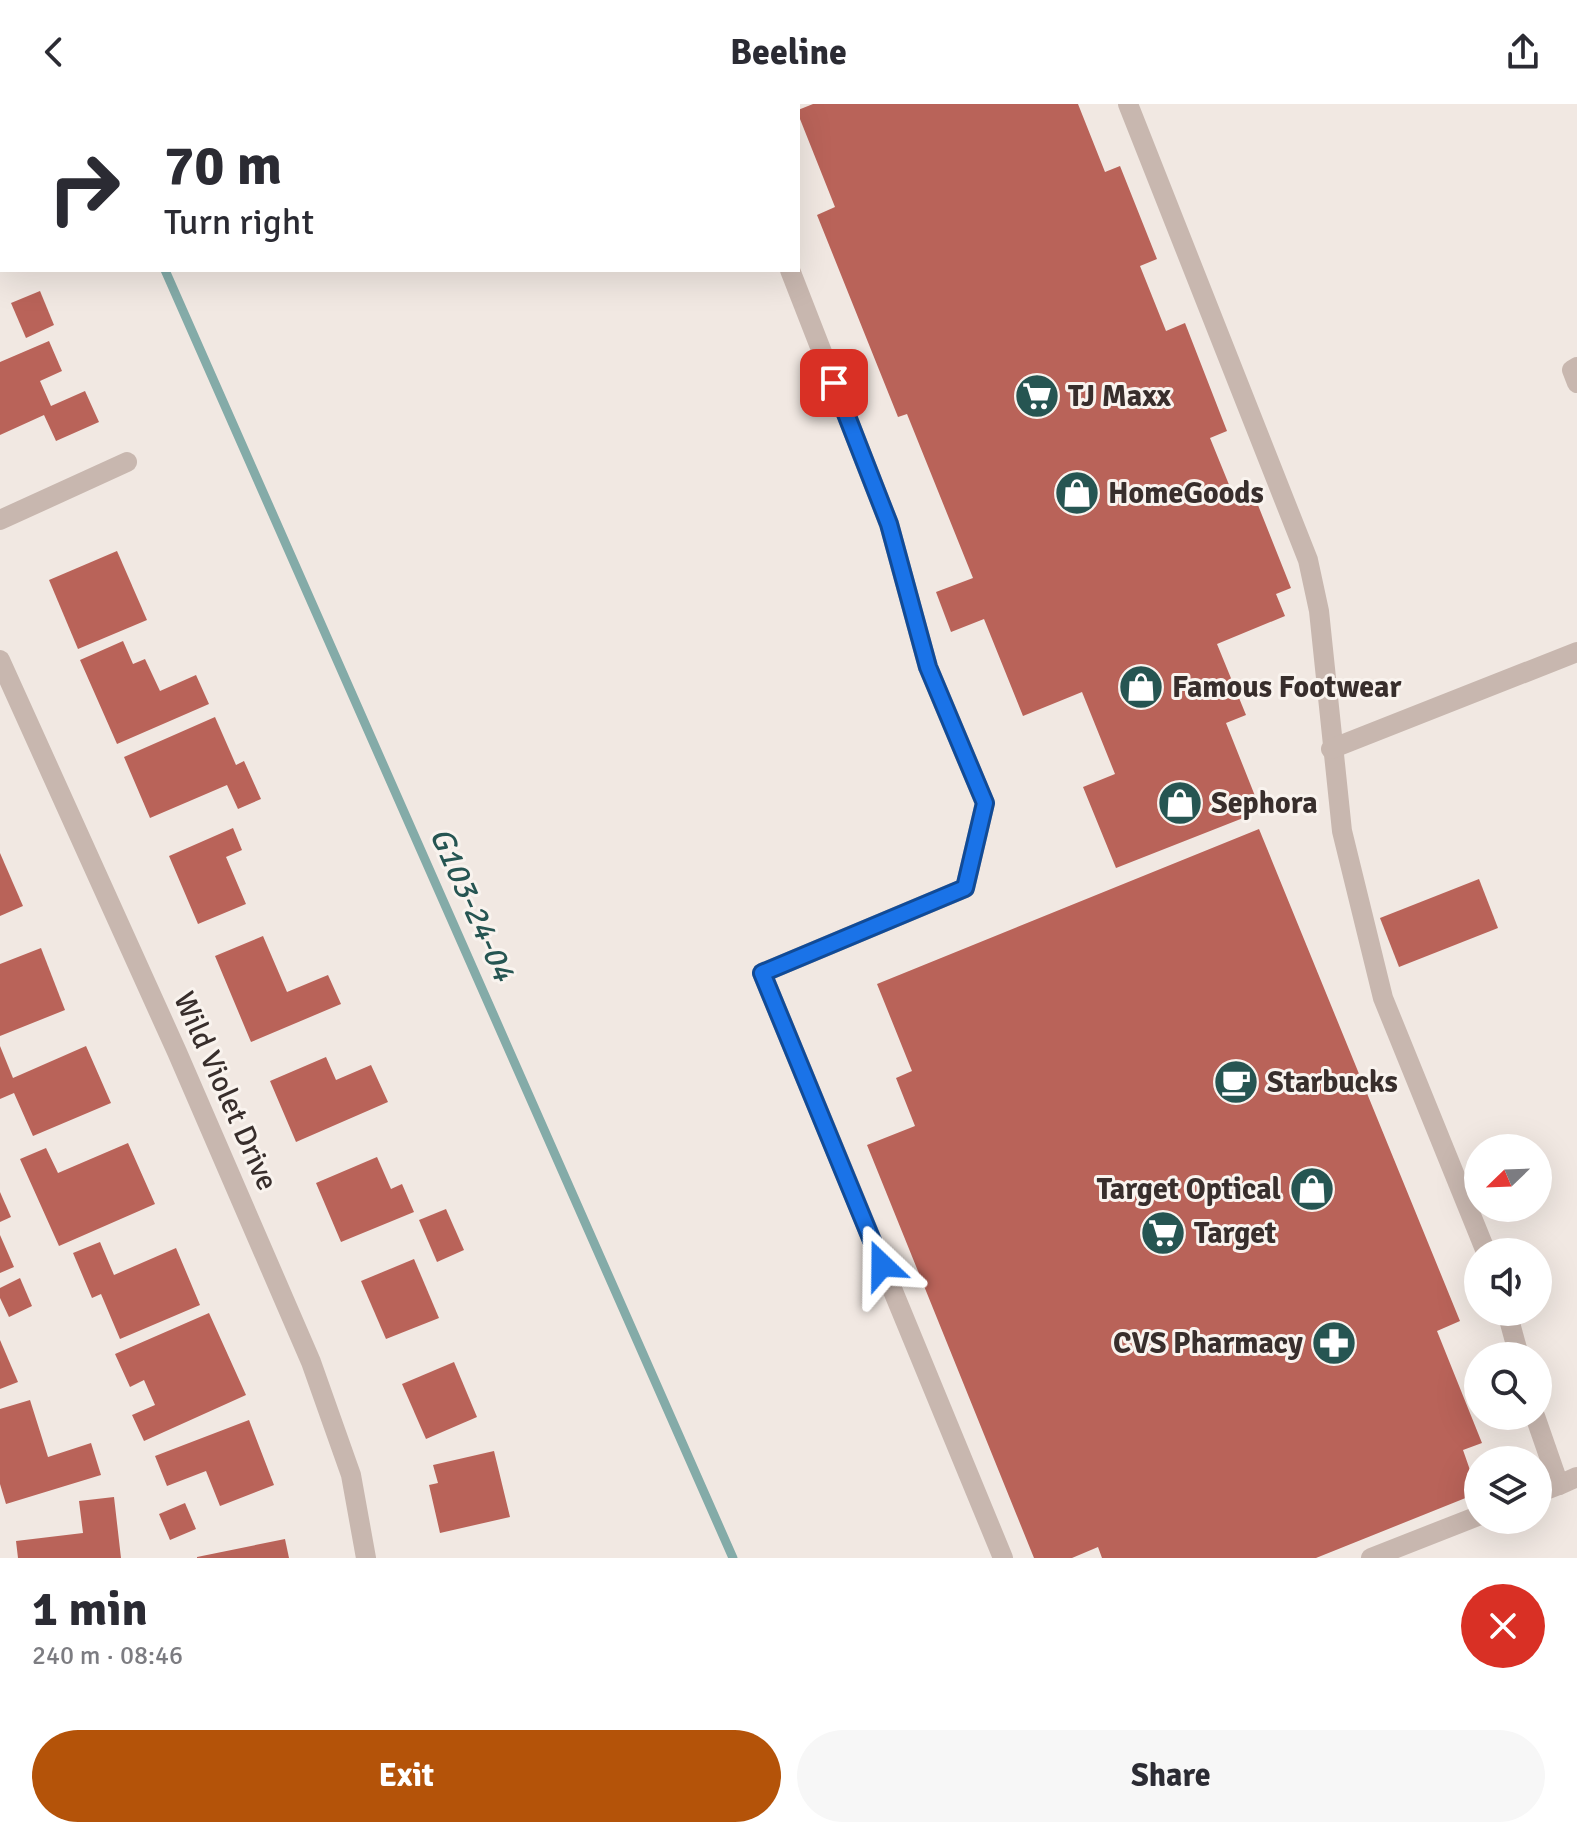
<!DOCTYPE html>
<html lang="en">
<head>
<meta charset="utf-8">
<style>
  :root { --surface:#fff; --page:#f7f7f7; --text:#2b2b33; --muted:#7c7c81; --accent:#b45309 }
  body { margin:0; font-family:Signika,sans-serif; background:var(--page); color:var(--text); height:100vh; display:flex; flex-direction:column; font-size:30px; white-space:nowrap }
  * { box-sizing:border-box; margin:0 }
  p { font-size:26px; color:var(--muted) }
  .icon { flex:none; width:44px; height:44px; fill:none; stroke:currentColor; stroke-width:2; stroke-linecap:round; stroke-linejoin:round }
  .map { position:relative; height:1454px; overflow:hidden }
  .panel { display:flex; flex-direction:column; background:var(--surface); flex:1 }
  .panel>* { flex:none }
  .guide { position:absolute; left:0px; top:0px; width:800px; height:168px; box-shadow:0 8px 32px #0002; background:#fff; color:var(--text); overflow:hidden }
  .needle { width:52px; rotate:247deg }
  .buttons { position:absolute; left:1464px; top:1030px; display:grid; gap:16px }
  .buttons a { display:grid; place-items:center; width:88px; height:88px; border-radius:50%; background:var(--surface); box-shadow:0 8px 32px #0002; font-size:40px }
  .pin { position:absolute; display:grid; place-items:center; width:68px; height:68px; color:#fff; margin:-34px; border-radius:16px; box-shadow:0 4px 12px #0006 }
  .me { position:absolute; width:88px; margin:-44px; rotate:337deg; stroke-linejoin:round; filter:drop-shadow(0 0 6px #0008) }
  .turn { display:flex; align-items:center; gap:28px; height:168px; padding:0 32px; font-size:36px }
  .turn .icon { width:104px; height:104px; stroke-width:2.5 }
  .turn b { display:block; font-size:56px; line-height:68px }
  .round { display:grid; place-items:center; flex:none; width:84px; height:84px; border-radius:42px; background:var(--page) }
  .summary { display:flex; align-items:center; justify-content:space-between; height:136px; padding:0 32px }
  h1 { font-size:48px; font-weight:800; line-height:60px }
  .cta { display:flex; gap:16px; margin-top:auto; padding:16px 32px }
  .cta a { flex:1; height:92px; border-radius:48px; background:var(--accent); color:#fff; font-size:32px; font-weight:800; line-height:92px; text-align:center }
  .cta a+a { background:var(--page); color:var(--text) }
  header { display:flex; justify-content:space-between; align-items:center; height:104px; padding:0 32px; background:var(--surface); font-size:36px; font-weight:800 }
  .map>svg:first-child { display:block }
</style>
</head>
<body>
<header><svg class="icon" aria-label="back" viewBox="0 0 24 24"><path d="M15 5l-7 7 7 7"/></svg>Beeline<svg class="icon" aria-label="share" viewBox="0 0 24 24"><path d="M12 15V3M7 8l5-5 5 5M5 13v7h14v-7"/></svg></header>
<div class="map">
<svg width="1577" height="1454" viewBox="0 0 1577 1454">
  <rect width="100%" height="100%" fill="#f1e8e2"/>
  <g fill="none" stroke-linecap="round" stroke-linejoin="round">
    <g stroke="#84aba8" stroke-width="9">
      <path d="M92 0 93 2"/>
      <path d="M165 166 733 1454"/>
    </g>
  </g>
  <g fill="#b96359">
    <path d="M813 0H1078L1105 68 1120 62 1157 155 1140 162 1166 227 1185 219 1227 327 1210 334 1232 388 1250 381 1291 484 1276 490 1285 512 1217 540 1246 611 1226 619 1261 707 1116 764 1083 683 1115 670 1082 588 1023 612 984 515 951 528 936 488 973 474 907 310 898 313 817 111 835 103 798 10V6Z"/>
    <path d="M40 187 54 221 26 234 11 199Z"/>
    <path d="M49 237 62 267 40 277 51 302 85 287 99 318 56 337 44 311 0 331V258Z"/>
    <path d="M117 447 147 516 78 545 49 476Z"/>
    <path d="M123 537 133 560 145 555 160 587 196 571 209 600 117 640 80 556Z"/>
    <path d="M215 613 236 661 244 657 261 695 238 705 227 681 150 714 124 653Z"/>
    <path d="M233 724 242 746 226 753 246 800 198 820 169 752Z"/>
    <path d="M1259 725 1460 1217 1437 1227 1482 1339 1463 1346 1478 1389 1316 1454H1102L1098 1443 1072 1454H1034L867 1041 915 1022 896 974 912 967 877 880Z"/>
    <path d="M0 749 23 802 0 812Z"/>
    <path d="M1479 775 1498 824 1399 863 1380 814Z"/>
    <path d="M263 832 287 888 328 871 341 900 251 938 215 852Z"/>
    <path d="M41 844 65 906 0 932V860Z"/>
    <path d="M0 942 13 974 86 942 111 999 33 1032 14 989 0 995Z"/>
    <path d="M326 953 336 976 371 961 388 998 296 1038 270 977Z"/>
    <path d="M128 1039 155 1100 59 1142 20 1055 46 1044 58 1069Z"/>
    <path d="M377 1053 391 1085 402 1080 414 1108 341 1138 316 1079Z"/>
    <path d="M0 1088 11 1113 0 1118Z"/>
    <path d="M446 1105 464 1146 437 1158 419 1116Z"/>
    <path d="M0 1131 14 1163 0 1169Z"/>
    <path d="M100 1138 114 1171 176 1144 200 1201 120 1235 101 1190 92 1194 73 1149Z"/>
    <path d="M414 1155 439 1214 386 1235 361 1177Z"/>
    <path d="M20 1174 32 1202 9 1213 0 1194V1184Z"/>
    <path d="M209 1209 246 1291 144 1337 132 1311 155 1301 144 1276 130 1283 115 1250Z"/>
    <path d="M0 1236 18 1278 0 1285Z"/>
    <path d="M454 1258 477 1313 426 1335 402 1280Z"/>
    <path d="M30 1296 48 1353 91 1339 101 1371 6 1400 0 1380V1305Z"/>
    <path d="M249 1316 274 1381 220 1402 206 1367 167 1382 155 1352Z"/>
    <path d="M494 1347 510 1413 440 1429 429 1381 438 1379 433 1361Z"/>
    <path d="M114 1393 121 1454H18L16 1437 83 1429 79 1397Z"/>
    <path d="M185 1399 196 1425 170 1436 159 1410Z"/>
    <path d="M285 1435 289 1454H197V1453Z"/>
  </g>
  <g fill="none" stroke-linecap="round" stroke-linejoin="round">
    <g stroke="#c8b7af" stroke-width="20">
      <path d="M1128 0 1308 456 1319 507 1342 727 1383 894 1486 1148"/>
      <path d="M736 2V0"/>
      <path d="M790 166 889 420 928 563 985 699 965 784 762 869 1003 1454"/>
      <path d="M1577 263 1572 266 1577 279"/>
      <path d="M0 416 127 358"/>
      <path d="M0 556 177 948 311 1258 351 1371 366 1454"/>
      <path d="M1331 645 1577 548"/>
      <path d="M1507 1208 1519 1252"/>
      <path d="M1535 1312 1559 1381 1577 1373"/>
      <path d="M1538 1389 1559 1381"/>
      <path d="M1371 1454 1478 1412"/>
    </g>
  </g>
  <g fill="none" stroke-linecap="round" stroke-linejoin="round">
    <g stroke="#114b97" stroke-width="20">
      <path id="route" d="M834 279 889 420 928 563 985 699 965 784 762 869 882 1161"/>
    </g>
    <use href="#route" stroke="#1a73e8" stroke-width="14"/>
  </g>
  <defs>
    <g id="supermarket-disc" transform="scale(2.3)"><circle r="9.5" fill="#265552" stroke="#f9f3ee"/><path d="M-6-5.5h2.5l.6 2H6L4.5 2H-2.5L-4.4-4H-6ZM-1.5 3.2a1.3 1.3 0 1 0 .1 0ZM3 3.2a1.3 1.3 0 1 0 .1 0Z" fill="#fff"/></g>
    <g id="shop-disc" transform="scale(2.3)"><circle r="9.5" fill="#265552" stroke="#f9f3ee"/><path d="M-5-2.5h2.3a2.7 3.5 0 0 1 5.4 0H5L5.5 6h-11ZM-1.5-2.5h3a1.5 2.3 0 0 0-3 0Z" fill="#fff"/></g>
    <g id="cafe-disc" transform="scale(2.3)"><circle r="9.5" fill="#265552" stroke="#f9f3ee"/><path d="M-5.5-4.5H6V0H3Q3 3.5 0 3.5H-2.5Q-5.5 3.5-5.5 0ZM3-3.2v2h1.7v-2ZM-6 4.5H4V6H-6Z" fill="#fff"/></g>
    <g id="pharmacy-disc" transform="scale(2.3)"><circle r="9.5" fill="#265552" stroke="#f9f3ee"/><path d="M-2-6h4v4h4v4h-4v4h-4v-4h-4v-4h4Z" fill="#fff"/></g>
  </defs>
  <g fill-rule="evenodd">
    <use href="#supermarket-disc" x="1037" y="292"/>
    <use href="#shop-disc" x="1077" y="389"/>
    <use href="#shop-disc" x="1141" y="583"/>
    <use href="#shop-disc" x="1180" y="699"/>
    <use href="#cafe-disc" x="1236" y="978"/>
    <use href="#shop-disc" x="1312" y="1085"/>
    <use href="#supermarket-disc" x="1163" y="1129"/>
    <use href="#pharmacy-disc" x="1334" y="1239"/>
  </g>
  <g text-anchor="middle" stroke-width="6" stroke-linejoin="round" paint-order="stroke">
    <g font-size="30" font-weight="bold" fill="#382e2c" stroke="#f9f3ee" text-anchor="start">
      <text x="1068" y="302">TJ Maxx</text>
      <text x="1108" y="399">HomeGoods</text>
      <text x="1172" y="593">Famous Footwear</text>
      <text x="1211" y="709">Sephora</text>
      <text x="1267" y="988">Starbucks</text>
      <text x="1281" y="1095" text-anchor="end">Target Optical</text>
      <text x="1194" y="1139">Target</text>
      <text x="1303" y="1249" text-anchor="end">CVS Pharmacy</text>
    </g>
    <g font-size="30" fill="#382e2c" stroke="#f9f3ee">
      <text transform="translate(226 987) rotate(66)" y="10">Wild Violet Drive</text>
    </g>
    <g font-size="32" font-style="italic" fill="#265552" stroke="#f9f3ee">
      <text transform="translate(473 800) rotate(66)" y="11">G103-24-04</text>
    </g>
  </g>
</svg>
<div class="buttons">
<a><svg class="needle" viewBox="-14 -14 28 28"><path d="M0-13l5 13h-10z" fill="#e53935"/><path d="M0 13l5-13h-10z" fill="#7c7c81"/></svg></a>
<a><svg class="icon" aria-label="sound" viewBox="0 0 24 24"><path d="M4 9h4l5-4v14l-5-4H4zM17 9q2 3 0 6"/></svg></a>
<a><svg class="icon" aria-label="search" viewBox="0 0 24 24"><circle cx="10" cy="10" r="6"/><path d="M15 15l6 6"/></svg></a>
<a><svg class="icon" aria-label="layers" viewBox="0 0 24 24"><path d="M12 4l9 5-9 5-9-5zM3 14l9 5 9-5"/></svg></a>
</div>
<div class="pin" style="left:834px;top:279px;background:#d93025"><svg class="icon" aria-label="arrive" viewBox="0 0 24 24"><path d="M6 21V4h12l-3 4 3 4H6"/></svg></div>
<svg class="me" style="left:882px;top:1161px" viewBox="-20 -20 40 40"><path d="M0-17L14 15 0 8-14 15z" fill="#1a73e8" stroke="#fff" stroke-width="4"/></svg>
<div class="guide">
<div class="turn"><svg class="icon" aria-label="right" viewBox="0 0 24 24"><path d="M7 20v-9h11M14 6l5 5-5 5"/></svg><div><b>70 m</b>Turn right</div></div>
</div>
</div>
<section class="panel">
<div class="summary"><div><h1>1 min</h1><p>240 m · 08:46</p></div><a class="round" style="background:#d93025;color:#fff"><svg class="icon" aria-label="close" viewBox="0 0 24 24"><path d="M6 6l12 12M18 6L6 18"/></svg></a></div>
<div class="cta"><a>Exit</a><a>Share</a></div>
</section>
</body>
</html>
